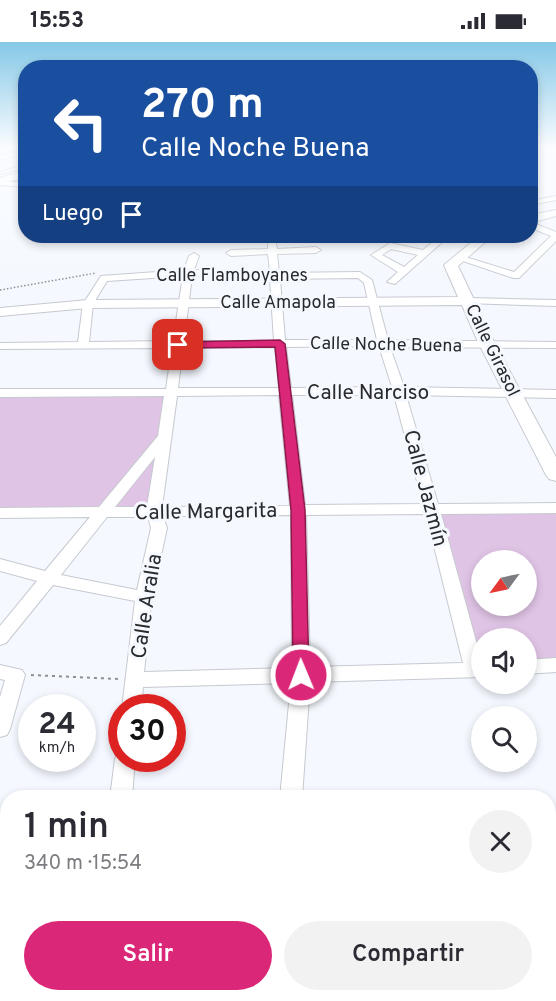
<!DOCTYPE html>
<html lang="es">
<head>
<meta charset="utf-8">
<style>
  :root { --surface:#fff; --page:#f2f2f3; --text:#2b2b33; --muted:#7c7c81; --accent:#db2777 }
  body { margin:0; font-family:Overpass,sans-serif; background:var(--page); color:var(--text); height:100vh; display:flex; flex-direction:column; font-size:22px; white-space:nowrap }
  * { box-sizing:border-box; margin:0 }
  p { font-size:20px; color:var(--muted) }
  .icon { flex:none; width:33px; height:33px; fill:none; stroke:currentColor; stroke-width:2; stroke-linecap:round; stroke-linejoin:round }
  .map { position:relative; flex:1; overflow:hidden }
  .side { position:absolute; left:0px; top:748px; width:556px; height:212px; display:flex; flex-direction:column; background:var(--surface); border-radius:24px 24px 0 0; box-shadow:0 3px 9px #0003 }
  .side>* { flex:none }
  .top-card { position:absolute; left:18px; top:18px; width:520px; height:183px; border-radius:24px; box-shadow:0 3px 9px #0003; background:#1a4fa0; color:#fff; overflow:hidden }
  .needle { width:39px; rotate:237deg }
  .controls { position:absolute; left:471px; top:508px; display:grid; gap:12px }
  .controls a { display:grid; place-items:center; width:66px; height:66px; border-radius:50%; background:var(--surface); box-shadow:0 3px 9px #0003; font-size:30px }
  .speed { position:absolute; left:18px; top:652px; display:flex; gap:12px; font-size:30px; font-weight:700; text-align:center }
  .speed>* { display:grid; place-content:center; width:78px; height:78px; border-radius:50%; background:var(--surface); box-shadow:0 3px 9px #0003; line-height:1 }
  .speed small { font-size:15px; font-weight:400 }
  .speed .limit { border:9px solid #d22; background:#fff; color:#111 }
  .pin { position:absolute; display:grid; place-items:center; width:51px; height:51px; color:#fff; margin:-26px; border-radius:12px; box-shadow:0 3px 9px #0006 }
  .me { position:absolute; width:66px; margin:-33px; rotate:359deg; stroke-linejoin:round; filter:drop-shadow(0 0 4px #0008) }
  .turn { display:flex; align-items:center; gap:21px; height:126px; padding:0 24px; font-size:27px }
  .turn .icon { width:78px; height:78px; stroke-width:2.5 }
  .turn b { display:block; font-size:42px; line-height:51px }
  .then { display:flex; align-items:center; height:57px; padding:0 24px; background:#0003; gap:12px; font-size:22px }
  .round { display:grid; place-items:center; flex:none; width:63px; height:63px; border-radius:32px; background:var(--page) }
  .overview { display:flex; align-items:center; justify-content:space-between; height:102px; padding:0 24px }
  h1 { font-size:36px; font-weight:600; line-height:45px }
  .action { display:flex; gap:12px; margin-top:auto; padding:12px 24px }
  .action a { flex:1; height:69px; border-radius:36px; background:var(--accent); color:#fff; font-size:24px; font-weight:600; line-height:69px; text-align:center }
  .action a+a { background:var(--page); color:var(--text) }
  .status { display:flex; justify-content:space-between; align-items:center; height:42px; padding:0 30px; background:var(--surface); direction:ltr }
  .status svg { height:16px; fill:currentColor }
  .map>svg:first-child { display:block }
</style>
</head>
<body>
<div class="status"><b>15:53</b><svg viewBox="0 0 49 12"><path d="M0 12V9h3v3zM5 12V6h3v6zM10 12V3h3v9zM15 12V0h3v12zM26 1h20v11H26zM47 4h2v5h-2z"/></svg></div>
<div class="map">
<svg width="556" height="959" viewBox="0 0 556 959">
  <rect width="100%" height="100%" fill="#f5f9ff"/>
  <g fill="#e0c4e6" fill-rule="evenodd">
    <path d="M171 349 154 470 0 471V352Z"/>
    <path d="M556 466V621L527 623 526 597H482L481 628 432 467ZM482 519H526V564H482Z"/>
  </g>
  <g fill="none" stroke-linecap="round" stroke-linejoin="round">
    <g stroke="#c6c9cf" stroke-width="2">
      <path id="lane" d="M25 123 26 125 0 132V130Z"/>
    </g>
    <g stroke="#c6c9cf" stroke-width="2">
      <g id="street">
        <path d="M26 107V111L0 118V114Z"/>
        <path d="M0 139 26 141V145L0 143Z"/>
        <path d="M556 154V158L531 163V159Z"/>
        <path d="M531 180 556 190V199L519 236H513L454 216 459 213 514 230 551 194 531 186Z"/>
        <path d="M440 194H449L395 242 387 240 398 230 371 213 390 201 423 208ZM391 207 418 213 404 225 382 213Z"/>
        <path d="M272 198 276 201 277 207 316 205 321 208 316 211 277 212 279 231 360 230 372 238 388 298 556 300V306L390 305 404 345 556 348V356L406 353 438 462 556 461V471L441 472 482 621V635L310 640 302 756H280L291 641 143 645 141 666H122L135 559 53 543 6 601 0 603V584L37 539 0 529V517L45 529 90 475 0 476V466L99 465 158 394 164 354 0 355V347H166L172 306 0 307V301L78 300 83 262 101 234 184 228 189 214 194 211 199 214 194 228 270 231 268 212 231 214 226 211 231 208 268 207V201ZM183 234 173 299 89 300 93 262 107 239ZM192 234 270 237 274 299H184ZM358 236 364 241 377 298H285L280 237ZM379 304 392 345 291 346 286 305ZM275 305 279 346H178L183 306ZM279 353 290 464 162 465 177 354ZM292 353H394L423 462 305 463ZM155 415 147 465H115ZM426 472 463 621 310 625 306 473ZM291 473 292 626 144 630 152 555 167 486 163 474ZM107 475H148L151 486 137 548 61 533Z"/>
        <path d="M469 256 556 258V264L465 261V257Z"/>
        <path d="M556 616V630L526 632V618Z"/>
        <path d="M0 623 22 628 25 633 10 687 7 693 0 695V655L5 638 0 637Z"/>
        <path d="M122 709V717H135L132 756H110L115 717 118 711Z"/>
        <rect x="549" y="828" width="7" height="22"/>
        <path d="M85 952H111L110 959H84Z"/>
      </g>
    </g>
    <g stroke="#c6c9cf" stroke-width="2">
      <g id="secondary">
        <path d="M26 128V135L0 142V136Z"/>
        <path d="M556 168V174L531 181V173Z"/>
        <path d="M479 194H492L458 224 494 300 556 415V439L549 437 546 433 478 300 462 263 88 266 0 274V266L88 258 458 255 444 223Z"/>
      </g>
    </g>
    <path stroke="#8d9094" stroke-width="1.5" stroke-dasharray="1.5 2" stroke-linecap="butt" d="M0 248 96 231"/>
    <path stroke="#8d9094" stroke-width="2" stroke-dasharray="3 4" stroke-linecap="butt" d="M31 633 118 637"/>
    <path stroke="#8d9094" stroke-width="3" stroke-dasharray="4.5 7" stroke-linecap="butt" d="M0 827H8"/>
    <use href="#lane" fill="#fff" fill-rule="evenodd"/>
    <use href="#street" fill="#fff" fill-rule="evenodd"/>
    <use href="#secondary" fill="#fff" fill-rule="evenodd"/>
  </g>
  <linearGradient id="sky" x2="0" y2="1"><stop stop-color="#85c8e7"/><stop offset="0.44" stop-color="#fafcff"/><stop offset="1" stop-color="#fafcff" stop-opacity="0"/></linearGradient>
  <rect width="556" height="239" fill="url(#sky)"/>
  <path fill="#db2777" stroke="#8e194d" stroke-width="1.5" d="M280 298 285 302 305 468 309 633 307 638 301 640 295 638 293 633 291 468 275 305 178 306 173 303 178 300Z"/>
  <g text-anchor="middle" stroke-width="6" stroke-linejoin="round" paint-order="stroke">
    <g font-size="18" fill="#282a2c" stroke="#f5f9ff">
      <text x="232" y="239">Calle Flamboyanes</text>
      <text x="278" y="266">Calle Amapola</text>
      <text transform="translate(386 302) rotate(1)" y="6">Calle Noche Buena</text>
      <text transform="translate(493 308) rotate(64)" y="6">Calle Girasol</text>
    </g>
    <g font-size="21" fill="#282a2c" stroke="#f5f9ff">
      <text x="368" y="357">Calle Narciso</text>
      <text transform="translate(426 446) rotate(75)" y="7">Calle Jazmín</text>
      <text transform="translate(206 469) rotate(-1)" y="7">Calle Margarita</text>
      <text transform="translate(146 564) rotate(-81)" y="7">Calle Aralia</text>
    </g>
  </g>
</svg>
<div class="controls">
<a><svg class="needle" viewBox="-14 -14 28 28"><path d="M0-13l5 13h-10z" fill="#e53935"/><path d="M0 13l5-13h-10z" fill="#7c7c81"/></svg></a>
<a><svg class="icon" aria-label="sound" viewBox="0 0 24 24"><path d="M4 9h4l5-4v14l-5-4H4zM17 9q2 3 0 6"/></svg></a>
<a><svg class="icon" aria-label="search" viewBox="0 0 24 24"><circle cx="10" cy="10" r="6"/><path d="M15 15l6 6"/></svg></a>
</div>
<div class="speed"><div>24<small>km/h</small></div><div class="limit">30</div></div>
<div class="pin" style="left:178px;top:303px;background:#d93025"><svg class="icon" aria-label="arrive" viewBox="0 0 24 24"><path d="M6 21V4h12l-3 4 3 4H6"/></svg></div>
<svg class="me" style="left:301px;top:633px" viewBox="-20 -20 40 40"><circle r="17" fill="#db2777" stroke="#fff" stroke-width="3"/><path d="M0-11L8 9 0 5-8 9z" fill="#fff"/></svg>
<div class="top-card">
<div class="turn"><svg class="icon" aria-label="left" viewBox="0 0 24 24"><path d="M17 20v-9H6M10 6l-5 5 5 5"/></svg><div><b>270 m</b>Calle Noche Buena</div></div>
<div class="then">Luego<svg class="icon" aria-label="arrive" viewBox="0 0 24 24"><path d="M6 21V4h12l-3 4 3 4H6"/></svg></div>
</div>
<section class="side">
<div class="overview"><div><h1>1 min</h1><p>340 m · 15:54</p></div><a class="round"><svg class="icon" aria-label="close" viewBox="0 0 24 24"><path d="M6 6l12 12M18 6L6 18"/></svg></a></div>
<div class="action"><a>Salir</a><a>Compartir</a></div>
</section>
</div>
</body>
</html>
